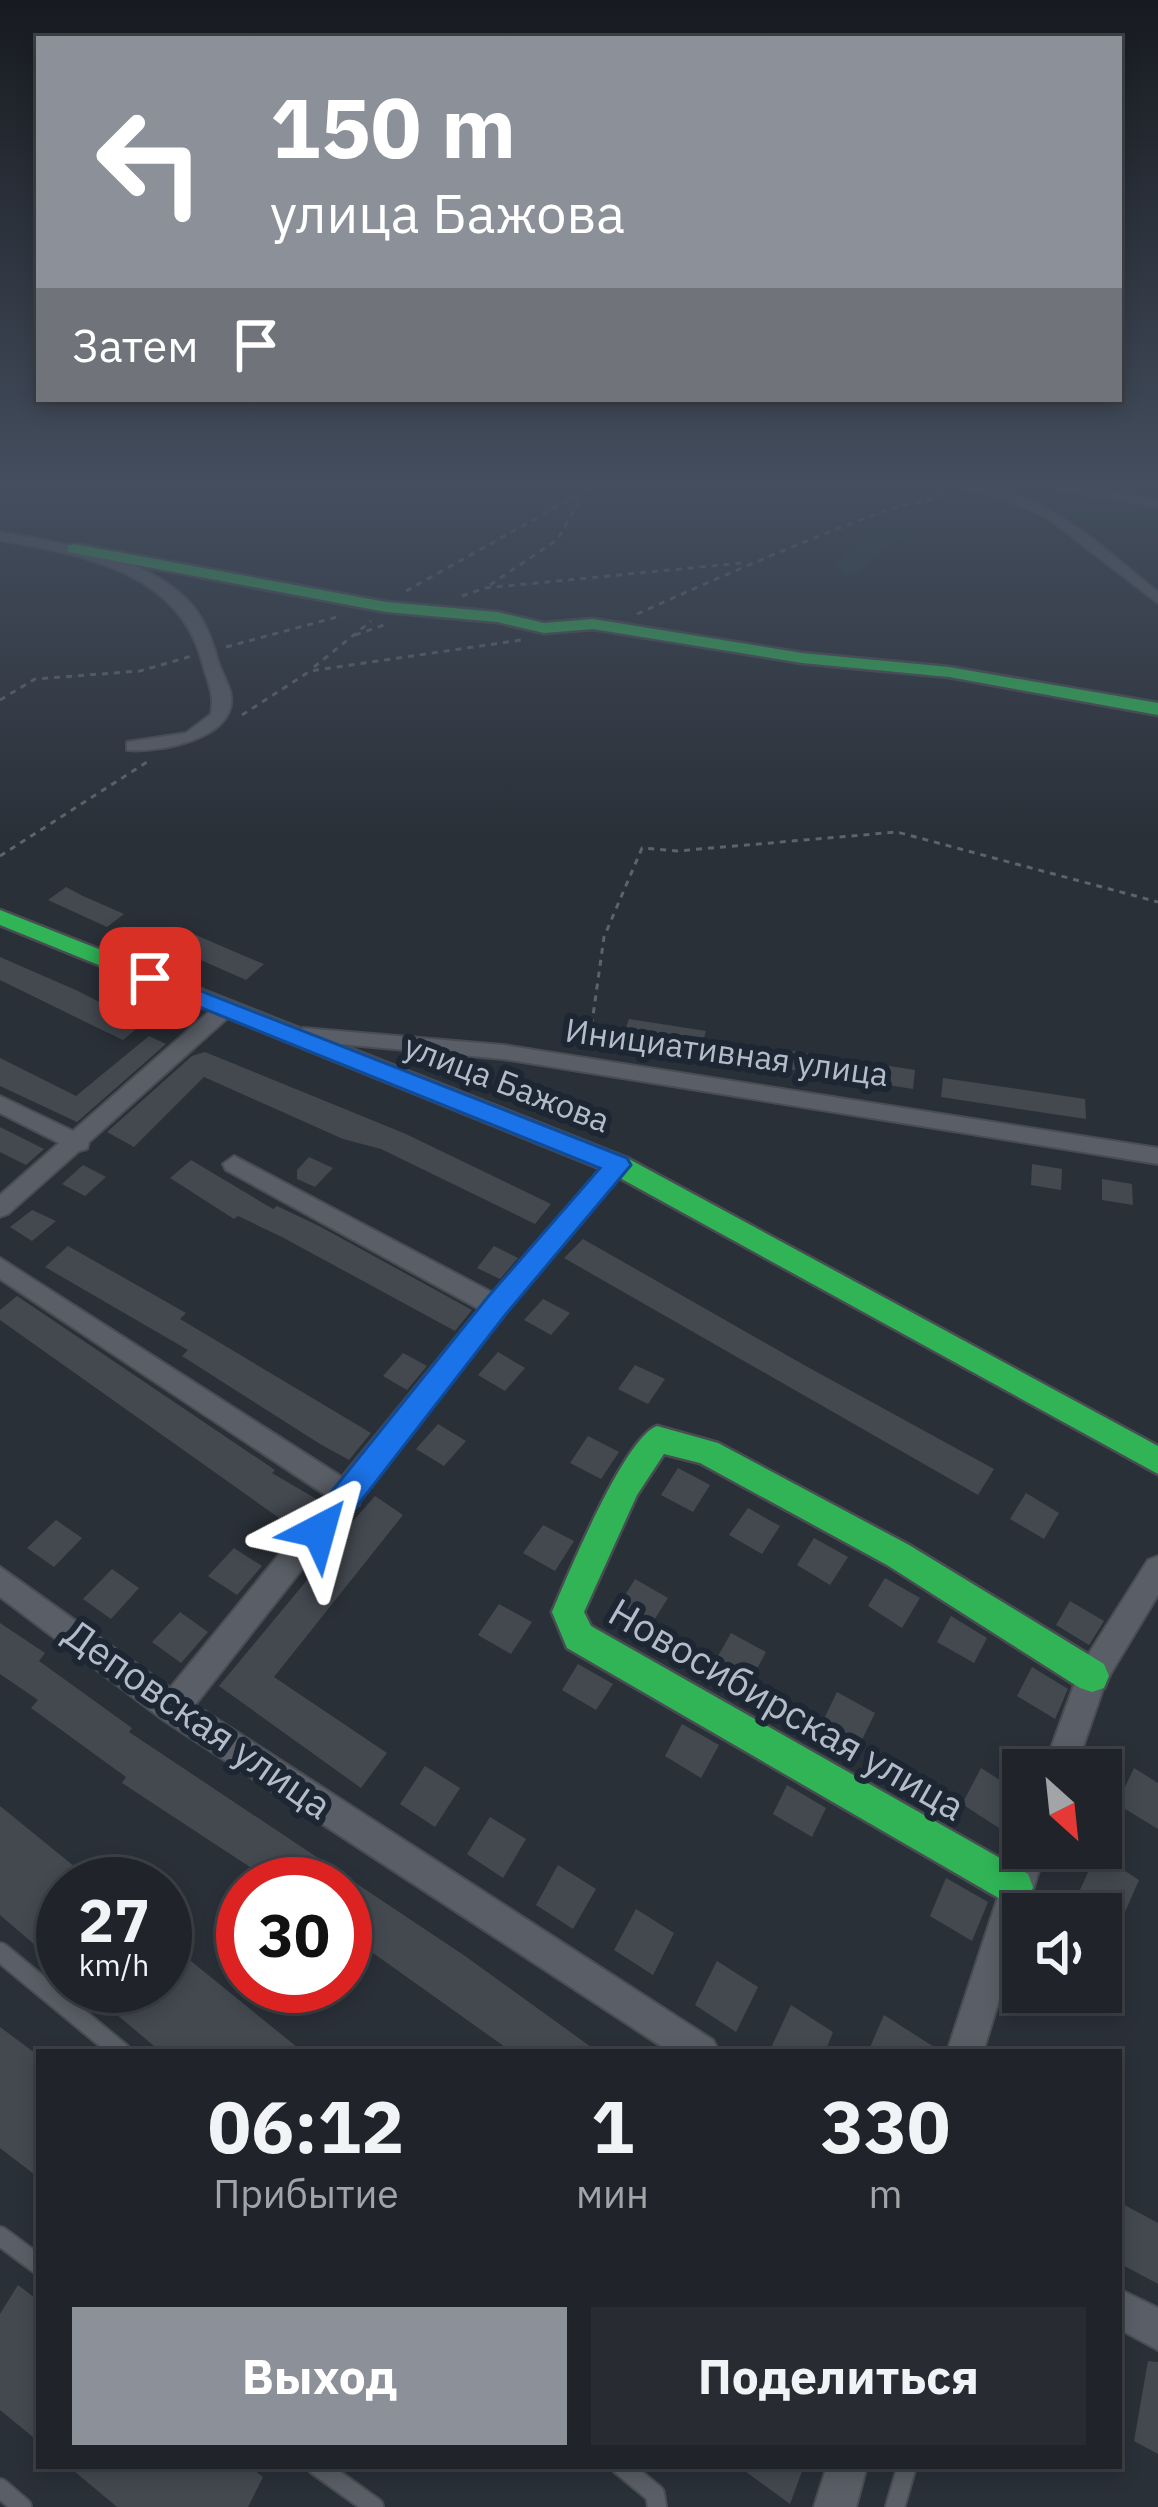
<!DOCTYPE html>
<html lang="ru">
<head>
<meta charset="utf-8">
<style>
  :root { --surface:#20242a; --page:#282c32; --text:#f1f3f6; --muted:#a2a4a8; --line:#3d4147; --accent:#8c9099 }
  body { margin:0; font-family:"IBM Plex Sans",sans-serif; background:var(--page); color:var(--text); height:100vh; display:flex; flex-direction:column; font-size:45px; white-space:nowrap }
  * { box-sizing:border-box; margin:0 }
  p { font-size:39px; color:var(--muted) }
  .icon { flex:none; width:66px; height:66px; fill:none; stroke:currentColor; stroke-width:2; stroke-linecap:round; stroke-linejoin:round }
  .map { position:relative; flex:1; overflow:hidden }
  .side { position:absolute; left:36px; top:2049px; width:1086px; height:420px; display:flex; flex-direction:column; background:var(--surface); border-radius:0px; box-shadow:0 6px 18px #0003,0 0 0 3px var(--line) }
  .side>* { flex:none }
  .top-card { position:absolute; left:36px; top:36px; width:1086px; height:366px; border-radius:0px; box-shadow:0 6px 18px #0003,0 0 0 3px var(--line); background:#8c9099; color:#fff; overflow:hidden }
  .needle { width:78px; rotate:153deg }
  .fabs { position:absolute; left:1002px; top:1749px; display:grid; gap:24px }
  .fabs a { display:grid; place-items:center; width:120px; height:120px; border-radius:0px; background:var(--surface); box-shadow:0 6px 18px #0003,0 0 0 3px var(--line); font-size:60px }
  .speed { position:absolute; left:36px; top:1857px; display:flex; gap:24px; font-size:60px; font-weight:700; text-align:center }
  .speed>* { display:grid; place-content:center; width:156px; height:156px; border-radius:50%; background:var(--surface); box-shadow:0 6px 18px #0003,0 0 0 3px var(--line); line-height:1 }
  .speed small { font-size:30px; font-weight:400 }
  .speed .limit { border:18px solid #d22; background:#fff; color:#111 }
  .pin { position:absolute; display:grid; place-items:center; width:102px; height:102px; color:#fff; margin:-51px; border-radius:24px; box-shadow:0 6px 18px #0006 }
  .me { position:absolute; width:132px; margin:-66px; rotate:39deg; stroke-linejoin:round; filter:drop-shadow(0 0 9px #0008) }
  .turn { display:flex; align-items:center; gap:42px; height:252px; padding:0 36px; font-size:54px }
  .turn .icon { width:156px; height:156px; stroke-width:2.5 }
  .turn b { display:block; font-size:84px; line-height:102px }
  .then { display:flex; align-items:center; height:114px; padding:0 36px; background:#0003; gap:24px; font-size:45px }
  .eta { display:flex; justify-content:space-evenly; align-items:center; height:204px; text-align:center }
  .eta b { font-size:72px; font-weight:700; line-height:84px }
  .action { display:flex; gap:24px; margin-top:auto; padding:24px 36px }
  .action a { flex:1; height:138px; border-radius:0px; background:var(--accent); color:#fff; font-size:48px; font-weight:700; line-height:138px; text-align:center }
  .action a+a { background:var(--page); color:var(--text) }
  .map>svg:first-child { display:block }
</style>
</head>
<body>
<div class="map">
<svg width="1158" height="2507" viewBox="0 0 1158 2507">
  <rect width="100%" height="100%" fill="#2a3038"/>
  <g fill="#273a3e">
    <path d="M886 486H1158V535Z"/>
    <path d="M964 509H986C932 523 894 534 855 576L843 575 835 563 866 535Z"/>
  </g>
  <g fill="#444950">
    <path d="M66 887 83 896 124 914 107 927 48 900Z"/>
    <path d="M196 935 242 955 264 964 246 980 178 950Z"/>
    <path d="M0 957 78 991 142 1024 123 1040 102 1030 0 980Z"/>
    <path d="M629 1019 706 1031 701 1049 623 1036Z"/>
    <path d="M149 1036 166 1044 77 1122 0 1086V1058L76 1096Z"/>
    <path d="M780 1049 915 1070 913 1089 776 1067Z"/>
    <path d="M205 1052 406 1134 551 1204 535 1224 381 1149 343 1139 204 1077 134 1147 107 1132 192 1056Z"/>
    <path d="M943 1078 1085 1099 1086 1119 941 1097Z"/>
    <path d="M0 1127 44 1149 26 1165 0 1152Z"/>
    <path d="M309 1157 333 1168 315 1187 297 1179V1170Z"/>
    <path d="M191 1160 273 1209 277 1206 321 1227 472 1310 455 1331 282 1237 238 1216 234 1219 170 1178Z"/>
    <path d="M1032 1164 1062 1169 1061 1190 1031 1185Z"/>
    <path d="M83 1165 106 1177 85 1196 62 1184Z"/>
    <path d="M1102 1179 1132 1184 1133 1205 1102 1200Z"/>
    <path d="M32 1210 56 1221 32 1241 10 1227Z"/>
    <path d="M583 1239 804 1365 994 1469 978 1495 564 1258Z"/>
    <path d="M68 1246 186 1313 180 1319 371 1433 349 1460 320 1444 182 1356 188 1350 45 1267Z"/>
    <path d="M494 1246 518 1258 500 1279 477 1268Z"/>
    <path d="M17 1296 275 1470 272 1473 318 1500 295 1528 282 1520 0 1320V1310Z"/>
    <path d="M543 1299 570 1313 551 1335 524 1320Z"/>
    <path d="M498 1352 525 1368 505 1391 478 1375Z"/>
    <path d="M403 1353 427 1366 407 1390 383 1376Z"/>
    <path d="M635 1365 665 1379 648 1404 618 1389Z"/>
    <path d="M438 1424 466 1441 444 1466 416 1449Z"/>
    <path d="M588 1436 619 1452 601 1479 570 1463Z"/>
    <path d="M678 1468 710 1485 693 1512 661 1495Z"/>
    <path d="M1026 1493 1059 1513 1044 1539 1010 1519Z"/>
    <path d="M375 1496 403 1515 274 1677 387 1753 361 1788 219 1686 332 1550 326 1546 348 1518 353 1521Z"/>
    <path d="M748 1508 780 1526 762 1554 729 1535Z"/>
    <path d="M56 1520 82 1538 54 1567 27 1548Z"/>
    <path d="M543 1525 574 1541 555 1571 523 1553Z"/>
    <path d="M814 1538 848 1557 830 1585 797 1565Z"/>
    <path d="M234 1548 262 1566 237 1595 208 1576Z"/>
    <path d="M112 1569 139 1588 111 1619 83 1599Z"/>
    <path d="M885 1578 920 1598 902 1628 868 1606Z"/>
    <path d="M635 1579 668 1598 649 1628 616 1610Z"/>
    <path d="M1070 1601 1104 1621 1089 1645 1056 1625Z"/>
    <path d="M499 1604 532 1622 511 1654 478 1635Z"/>
    <path d="M180 1612 208 1632 181 1663 152 1642Z"/>
    <path d="M951 1616 987 1638 974 1663 937 1642Z"/>
    <path d="M0 1623 45 1653 39 1661 132 1728 129 1732 465 1956 598 2052H512L345 1933V1884H276L122 1783 126 1777 31 1708 38 1700 0 1674Z"/>
    <path d="M731 1633 766 1652 748 1685 713 1665Z"/>
    <path d="M578 1664 613 1684 596 1710 562 1690Z"/>
    <path d="M1032 1667 1068 1689 1055 1719 1017 1696Z"/>
    <path d="M837 1692 875 1713 858 1748 820 1727Z"/>
    <path d="M682 1724 719 1745 701 1778 665 1756Z"/>
    <path d="M425 1766 460 1788 435 1827 400 1804Z"/>
    <path d="M981 1768 1020 1793 1002 1830 962 1804Z"/>
    <path d="M1134 1768 1158 1783V1829L1117 1804Z"/>
    <path d="M787 1785 826 1808 812 1837 773 1814Z"/>
    <path d="M0 1806 96 1884H63V1969L0 1915Z"/>
    <path d="M490 1817 526 1839 503 1878 467 1854Z"/>
    <path d="M1097 1853 1139 1880 1122 1919 1079 1892Z"/>
    <path d="M558 1865 596 1889 573 1929 536 1905Z"/>
    <path d="M946 1878 988 1902 972 1941 930 1916Z"/>
    <path d="M636 1909 674 1933 653 1975 614 1950Z"/>
    <path d="M165 1940 303 2052H161L83 1986H165Z"/>
    <path d="M717 1961 758 1987 736 2032 695 2005Z"/>
    <path d="M791 2005 833 2032 825 2052H769Z"/>
    <path d="M884 2015 942 2052H868Z"/>
    <path d="M0 2027 39 2056V2178L0 2148Z"/>
    <path d="M1119 2202 1158 2223V2284L1119 2263Z"/>
    <path d="M18 2285 39 2301V2442L0 2410V2314Z"/>
    <path d="M1148 2361 1158 2362V2454L1134 2441Z"/>
    <path d="M68 2466H249L263 2477 248 2507H117Z"/>
    <path d="M738 2466H804L790 2504Z"/>
  </g>
  <g fill="none" stroke-linecap="round" stroke-linejoin="round">
    <g stroke="#484c53" stroke-width="22">
      <g id="lane">
        <path d="M0 1952 121 2052"/>
        <path d="M0 2236 39 2265"/>
        <path d="M317 2466 374 2507"/>
        <path d="M621 2466 655 2494 657 2507"/>
        <path d="M0 2488 22 2507"/>
        <path d="M895 2507 907 2466"/>
      </g>
    </g>
    <g stroke="#484c53" stroke-width="4">
      <g id="street">
        <path d="M953 486C1043 486 1091 539 1158 592V603L1046 517 1001 497Z"/>
        <path d="M1040 486H1074L1156 499 1158 507Z"/>
        <path d="M0 532C60 543 136 553 183 596 203 614 211 636 218 661 221 672 230 685 231 696 237 739 157 753 127 750V742L186 733 211 714C215 693 207 681 202 661 178 570 81 555 0 540Z"/>
        <path d="M225 1002 235 1009 232 1014 89 1142 87 1149 79 1151 8 1214 0 1217V1195L59 1143 0 1113V1096L73 1131 218 1004Z"/>
        <path d="M303 1028 503 1045 1158 1148V1164L503 1059 296 1040 293 1035Z"/>
        <path d="M234 1156 493 1293 610 1159 618 1157 629 1165 505 1313 362 1494 359 1505 351 1507 195 1705 713 2040 719 2052H670L162 1719 0 1597V1567L170 1688 327 1496 0 1279V1258L342 1477 479 1309 226 1170 223 1164Z"/>
        <path d="M1158 1556V1595L1105 1683 1075 1770H1043L1081 1666 1148 1560Z"/>
        <path d="M1023 1835V1848H1046L983 2052H947L1014 1848Z"/>
        <path d="M1119 2289 1158 2308V2350L1119 2329Z"/>
        <path d="M827 2466H867L856 2507H814Z"/>
      </g>
    </g>
    <g stroke="#484c53" stroke-width="5">
      <g id="fast">
        <path d="M74 544 386 602 497 612 544 623 593 619 802 653 949 667 1158 703V715L949 677 802 663 593 629 544 633 497 622 386 612 68 552V546Z"/>
        <path d="M0 910 627 1158 1158 1446V1474L609 1172 0 925Z"/>
        <path d="M657 1426 718 1443 909 1545 1104 1664 1109 1676 1104 1688 1092 1692 1080 1688 887 1565 700 1463 664 1454 637 1495 584 1612 591 1626 1028 1874 1033 1887 1028 1900 1015 1905 1002 1900 567 1648 552 1612C568 1575 624 1438 657 1426Z"/>
      </g>
    </g>
    <g stroke="#5d636a" stroke-width="3" stroke-dasharray="6 6" stroke-linecap="butt">
      <path d="M490 585 557 540 582 497"/>
      <path d="M406 591 594 486"/>
      <path d="M462 596 485 588 742 563"/>
      <path d="M637 614C720 577 802 541 887 510 905 503 934 503 947 490"/>
      <path d="M355 635 384 625"/>
      <path d="M226 647 337 617"/>
      <path d="M314 667 371 621"/>
      <path d="M0 700 35 679 140 671 192 656"/>
      <path d="M242 715 310 671 521 640"/>
      <path d="M0 856 147 762"/>
      <path d="M590 1037 604 937 642 848 677 851 897 832 1158 902"/>
    </g>
    <path stroke="#5d636a" stroke-width="4.5" stroke-dasharray="9 9" stroke-linecap="butt" d="M589 1045 591 1034"/>
    <use href="#lane" stroke="#5a5e66" stroke-width="18"/>
    <use href="#street" fill="#5a5e66" fill-rule="evenodd"/>
    <use href="#fast" fill="#30b455" fill-rule="evenodd"/>
  </g>
  <linearGradient id="sky" x2="0" y2="1"><stop stop-color="#171a1f"/><stop offset="0.58" stop-color="#444e5e"/><stop offset="1" stop-color="#444e5e" stop-opacity="0"/></linearGradient>
  <rect width="1158" height="837" fill="url(#sky)"/>
  <path fill="#1a73e8" stroke="#114b97" stroke-width="3" d="M150 971 627 1158 631 1165 506 1314 330 1541 319 1546 308 1541 303 1531 308 1521 487 1298 600 1168 142 984V973Z"/>
  <g text-anchor="middle" stroke-width="12" stroke-linejoin="round" paint-order="stroke">
    <g font-size="33" fill="#b4bcc9" stroke="#1d2633">
      <text transform="translate(727 1052) rotate(8)" y="12">Инициативная улица</text>
      <text transform="translate(507 1083) rotate(21)" y="12">улица Бажова</text>
    </g>
    <g font-size="39" fill="#b4bcc9" stroke="#1d2633">
      <text transform="translate(787 1709) rotate(30)" y="14">Новосибирская улица</text>
      <text transform="translate(198 1719) rotate(35)" y="14">Деповская улица</text>
    </g>
  </g>
</svg>
<div class="fabs">
<a><svg class="needle" viewBox="-14 -14 28 28"><path d="M0-13l5 13h-10z" fill="#e53935"/><path d="M0 13l5-13h-10z" fill="#a2a4a8"/></svg></a>
<a><svg class="icon" aria-label="sound" viewBox="0 0 24 24"><path d="M4 9h4l5-4v14l-5-4H4zM17 9q2 3 0 6"/></svg></a>
</div>
<div class="speed"><div>27<small>km/h</small></div><div class="limit">30</div></div>
<div class="pin" style="left:150px;top:978px;background:#d93025"><svg class="icon" aria-label="arrive" viewBox="0 0 24 24"><path d="M6 21V4h12l-3 4 3 4H6"/></svg></div>
<svg class="me" style="left:319px;top:1531px" viewBox="-20 -20 40 40"><path d="M0-17L14 15 0 8-14 15z" fill="#1a73e8" stroke="#fff" stroke-width="4"/></svg>
<div class="top-card">
<div class="turn"><svg class="icon" aria-label="left" viewBox="0 0 24 24"><path d="M17 20v-9H6M10 6l-5 5 5 5"/></svg><div><b>150 m</b>улица Бажова</div></div>
<div class="then">Затем<svg class="icon" aria-label="arrive" viewBox="0 0 24 24"><path d="M6 21V4h12l-3 4 3 4H6"/></svg></div>
</div>
<section class="side">
<div class="eta">
<div><b>06:12</b><p>Прибытие</p></div>
<div><b>1</b><p>мин</p></div>
<div><b>330</b><p>m</p></div>
</div>
<div class="action"><a>Выход</a><a>Поделиться</a></div>
</section>
</div>
</body>
</html>
